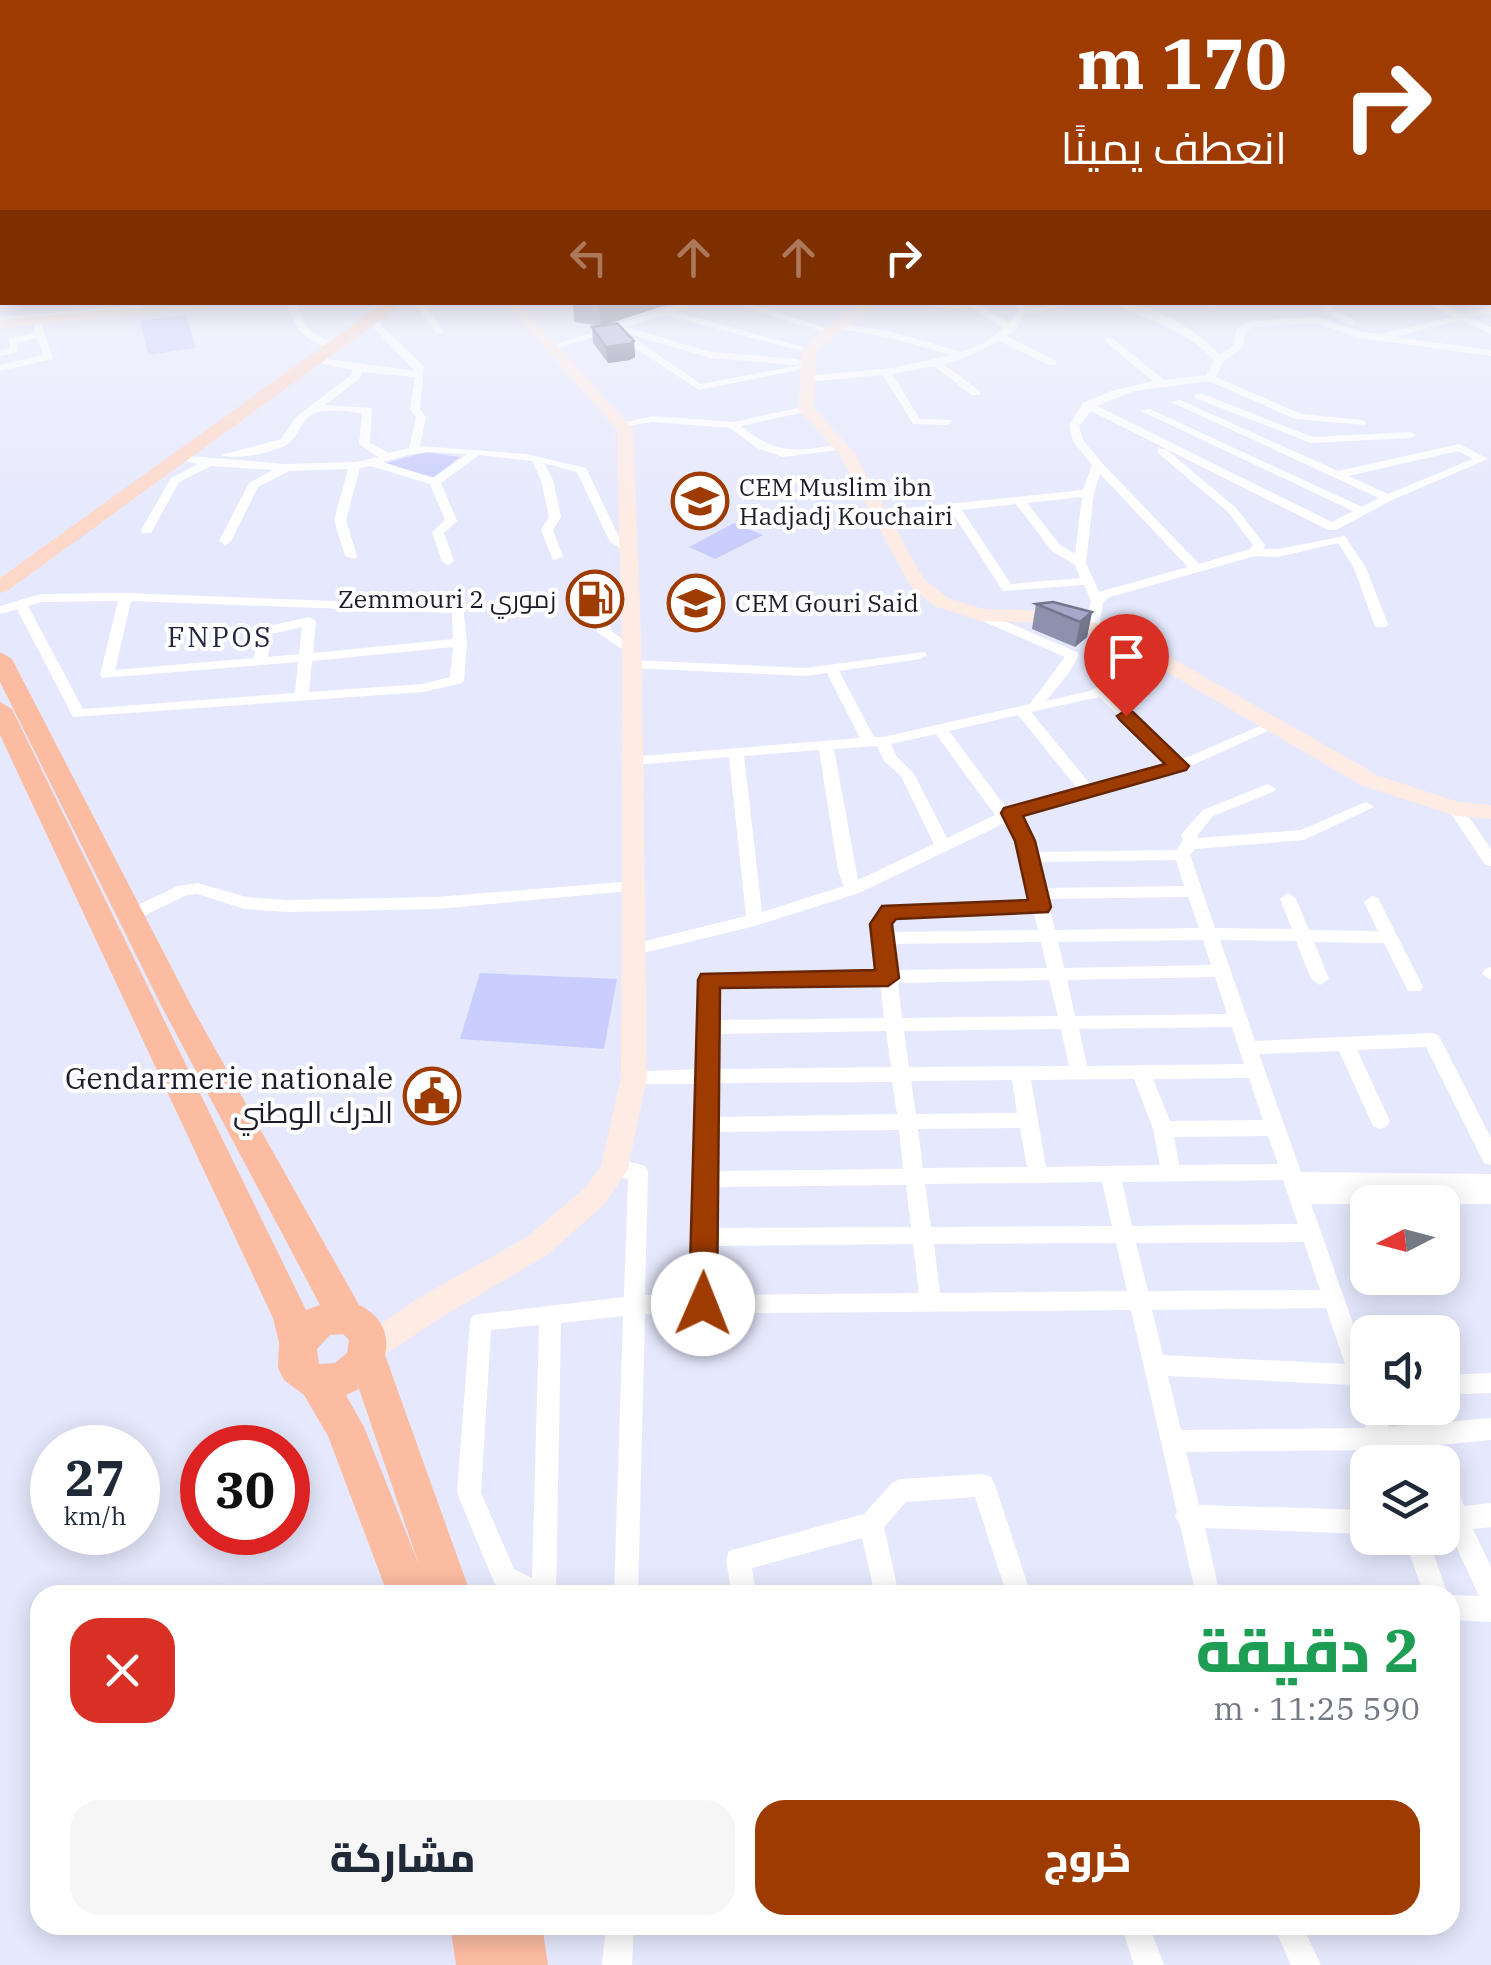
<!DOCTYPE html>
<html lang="ar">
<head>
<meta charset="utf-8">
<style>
  :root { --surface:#fff; --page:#f6f6f7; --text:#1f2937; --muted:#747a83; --accent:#9e3b00 }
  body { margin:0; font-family:"IBM Plex Serif",Cairo,serif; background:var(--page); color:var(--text); direction:rtl; height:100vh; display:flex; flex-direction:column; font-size:38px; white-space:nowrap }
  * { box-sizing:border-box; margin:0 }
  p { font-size:32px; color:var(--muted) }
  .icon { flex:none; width:55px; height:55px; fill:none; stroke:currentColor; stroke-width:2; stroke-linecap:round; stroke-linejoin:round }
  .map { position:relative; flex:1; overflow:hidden; direction:ltr }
  .side { position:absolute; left:30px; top:1585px; width:1430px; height:350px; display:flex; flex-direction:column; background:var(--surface); border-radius:30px; box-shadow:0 5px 25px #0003; direction:rtl }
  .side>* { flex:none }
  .hud { position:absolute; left:0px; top:0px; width:1492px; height:305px; box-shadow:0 5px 25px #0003; direction:rtl; background:#9e3b00; color:#fff; overflow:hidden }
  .needle { width:65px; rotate:264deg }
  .controls { position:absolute; left:1350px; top:1185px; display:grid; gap:20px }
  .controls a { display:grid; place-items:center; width:110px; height:110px; border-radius:20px; background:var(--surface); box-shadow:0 5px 25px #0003; font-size:50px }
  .speed { position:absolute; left:30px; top:1425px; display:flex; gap:20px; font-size:50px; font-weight:700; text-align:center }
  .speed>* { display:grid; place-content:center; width:130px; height:130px; border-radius:50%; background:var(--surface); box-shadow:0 5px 25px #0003; line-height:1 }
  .speed small { font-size:25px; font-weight:400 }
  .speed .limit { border:15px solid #d22; background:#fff; color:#111 }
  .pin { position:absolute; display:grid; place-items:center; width:85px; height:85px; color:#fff; margin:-102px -42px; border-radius:50% 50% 50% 0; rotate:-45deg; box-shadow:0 0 10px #0007 }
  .pin .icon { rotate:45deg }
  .me { position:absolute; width:110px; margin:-55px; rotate:1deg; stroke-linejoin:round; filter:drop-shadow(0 0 8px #0008) }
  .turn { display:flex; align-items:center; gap:35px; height:210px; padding:0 40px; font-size:45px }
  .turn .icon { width:130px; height:130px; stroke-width:2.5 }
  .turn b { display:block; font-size:70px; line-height:85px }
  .lanes { display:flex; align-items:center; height:95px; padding:0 40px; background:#0003; justify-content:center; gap:50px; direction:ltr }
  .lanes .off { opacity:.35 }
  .round { display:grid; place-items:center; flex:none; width:105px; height:105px; border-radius:30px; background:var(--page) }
  .overview { display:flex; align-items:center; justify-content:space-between; height:170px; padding:0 40px }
  h1 { font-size:60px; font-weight:800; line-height:75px; color:#1e9e55 }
  .button { display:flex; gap:20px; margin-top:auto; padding:20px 40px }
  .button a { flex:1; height:115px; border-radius:30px; background:var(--accent); color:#fff; font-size:40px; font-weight:800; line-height:115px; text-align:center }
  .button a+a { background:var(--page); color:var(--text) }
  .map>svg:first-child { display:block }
</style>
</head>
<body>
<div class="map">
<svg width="1491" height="1965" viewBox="0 0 1491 1965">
  <rect width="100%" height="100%" fill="#e6e9fd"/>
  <g fill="#c9cefe">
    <path d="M186 315 196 348 148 355 140 321Z"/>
    <path d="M425 452 460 457 434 477 383 464Z"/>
    <path d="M734 523 763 535 715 559 689 547Z"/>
    <path d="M480 973 617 979 604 1049 460 1039Z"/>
  </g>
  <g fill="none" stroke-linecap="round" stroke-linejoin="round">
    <g fill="#fff" fill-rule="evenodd">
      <path d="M2 267V279L0 280V268Z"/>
      <rect x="1490" y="277" width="1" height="6"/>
      <rect x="0" y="295" width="2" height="6"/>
      <path d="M287 302H297C302 327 314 337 337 343V347C309 346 293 330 287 302Z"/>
      <path d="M413 302H422L444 331 442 333H436Z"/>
      <path d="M687 302H702L675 312 814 350 809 353 665 315 626 327 711 352 797 359 802 362 797 365 710 358 626 333 701 384 807 364 812 367 699 390 611 332 551 350 546 347Z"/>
      <path d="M729 302H745L835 331 827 333Z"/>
      <path d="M894 302H987L980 305 1009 323 1019 309 1008 302C1018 302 1024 307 1033 308 1042 309 1064 302 1076 302L1032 314 1026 312 1015 331 1006 336 1056 361V365H1048L999 341 962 359 943 364 980 391V395H972L934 366 892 374 920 419 951 420 952 422 947 425 913 424 883 375 806 382 801 379 806 376 893 368 953 355 887 337 835 328 833 326 838 323 888 331 962 352 984 343 1004 328 970 307 958 309Z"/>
      <path d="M1110 302C1149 302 1193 326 1220 355L1233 346 1237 328 1252 321 1316 317 1362 332 1381 334 1452 317 1424 302H1437L1462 314 1491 307V313L1470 318 1491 327V334L1460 320 1394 337 1491 350V356L1361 338 1315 323 1254 327 1245 331 1243 347 1223 362 1216 377 1301 414 1361 420 1365 421V425L1295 419 1209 381 1134 391 1097 406 1332 522 1353 511 1141 411 1150 409 1362 507 1379 498 1171 402 1180 400 1338 471 1459 444 1488 459 1392 500 1336 530H1328L1091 411 1079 426 1083 440 1102 463 1199 564 1250 549 1253 545 1228 512 1158 453V449H1166L1236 508 1265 545 1263 549H1278L1345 536 1366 568 1388 624 1386 627H1376L1374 624 1354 568 1338 543 1278 557 1255 556 1110 597 1103 602 1099 628 1092 632 1085 628 1091 601 1084 585 1003 591 951 511 875 518 873 515 879 511 1083 490 1092 465 1073 441 1069 426 1083 403 1111 391 1153 381 1106 342V338H1112L1164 380 1206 375 1214 360C1184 328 1147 320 1110 302ZM1458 451 1473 459 1388 494 1348 476ZM1100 474 1188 567 1099 592 1086 563 1094 493ZM1082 497 1075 554 1060 545 1027 503ZM1016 504 1052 551 1075 565 1080 578 1011 584 962 510Z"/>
      <path d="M1200 302H1212L1217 306 1212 309Z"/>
      <path d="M1325 302H1340L1331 307 1355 321V325H1349L1321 308V304Z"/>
      <path d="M139 305 142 306V310L40 319 53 359 0 371V365L43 355 37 338 17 343 18 352 0 356V350L9 348V339L35 332 32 320 0 323V317Z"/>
      <path d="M367 317H373L424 367 420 409 426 417 420 446 526 454 586 468 619 537 630 543V549H622L610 542 577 472 544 463 553 480 561 517 553 530 563 557 553 560 541 530 549 517 541 480 532 461 479 455 441 483 457 521 444 533 454 561 448 565 442 561 432 532 445 520 430 484 371 466 360 468 346 520 357 556 355 559 345 556 334 520 348 469 289 471 258 487 231 541 225 545 219 541 249 483 273 470 211 466 179 482 151 533H143L141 530 171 478 198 464 176 459V455L285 464 356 462 378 457 359 444 362 413C349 412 327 408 315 413 301 419 300 434 289 443 278 452 234 461 221 455L281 439 296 417 351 375 353 370 312 361V357L415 371 367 321ZM362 372 415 377 410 409 416 417 409 448 389 453 370 443 372 408 325 405 359 379ZM429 452 467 454 433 478 383 462 408 455Z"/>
      <path d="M1195 394H1203L1312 437 1411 432 1416 435 1411 438 1311 443 1195 398Z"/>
      <path d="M806 406 810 407V411L741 426C778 456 797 451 841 444L847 447 845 449 783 457 757 448 730 428 652 422 623 427 618 424 652 416 733 422Z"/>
      <path d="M628 577 634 581 632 584 608 596 611 631 637 649V655L632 656 597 632 596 594Z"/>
      <path d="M125 593 463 606 467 642 464 680 462 683 423 692 73 717 17 609 0 614V606L41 594ZM118 601 100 675 102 678 298 662 295 693 83 709 28 606 42 602ZM131 601 452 613 453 639 313 653 316 621 309 617 260 628 254 658 115 670ZM302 627 299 654 268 657 271 634ZM453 647 450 677 423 684 309 692 312 661Z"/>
      <path d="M981 611 1077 652 1079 655 1070 671 1046 701 1090 691 1151 653H1161V659L1109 692 1181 760 1269 722H1279L1281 725 1184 769 1032 809 1020 816 1035 852 1177 850 1183 840 1181 835 1203 810 1268 784 1276 789 1273 792 1213 816 1197 836 1198 838 1301 830 1361 804 1366 802 1374 807 1304 840 1195 849 1190 855 1215 928 1292 929 1280 899 1288 893 1296 899 1309 930 1378 931 1364 902 1372 896 1378 898 1423 987 1420 991H1408L1384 943 1314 942 1329 979 1320 985 1311 979 1296 941 1220 940 1255 1041 1432 1033 1438 1035 1441 1040 1491 1138V1165L1484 1163 1426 1047 1357 1050 1390 1121 1387 1126 1380 1129 1373 1126 1339 1051 1259 1054 1301 1172 1491 1174V1204H1311L1368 1366V1408H1381L1389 1427 1491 1418V1440L1397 1449 1401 1462H1379L1374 1450 1186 1452 1199 1505 1368 1510V1534L1205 1528 1220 1595H1196L1180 1525 1175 1516 1177 1512 1131 1310 645 1314 638 1595H614L623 1316 561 1323 556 1595H513L496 1587 457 1493 470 1322 473 1315 624 1297 628 1179 607 1175 604 1169 607 1163C619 1159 633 1162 645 1166L648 1172 645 1295H693L698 1084H634L627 1082 625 1077 627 1072 698 1069 700 980 703 976 879 971 873 924 884 908 1031 902 1021 857 1007 822 859 893 755 926 635 955 629 953 626 949 629 945 746 916 729 757 634 765 627 760 629 757 860 738 827 673 805 676 632 668 625 664 632 660 805 668 925 652 927 655 920 659 839 671 874 737H883L1030 704 1065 657 976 618 974 615ZM1099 697 1168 764 1091 785 1031 712ZM1018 715 1077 788 1007 809 949 731ZM936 734 995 815 947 838 914 774 896 756 891 744ZM877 746 884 761 901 776 934 844 858 880 834 749ZM819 750 838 870 844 886 762 912 744 756ZM1176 860 1184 886 1045 888 1038 862ZM1188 897 1199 928 1055 930 1047 899ZM1034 913 1038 930 891 932 889 925 895 918ZM1203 940 1211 965 1064 968 1058 942ZM1041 942 1047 968 896 970 892 944ZM1215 977 1227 1014 1075 1016 1067 980ZM1049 980 1058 1016 902 1018 898 983ZM880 983 884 1018 717 1020 718 986ZM1232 1027 1244 1064 1087 1066 1079 1029ZM1061 1029 1069 1066 909 1067 904 1031ZM886 1031 891 1067 717 1069V1034ZM1249 1078 1263 1120 1170 1121 1153 1079ZM1134 1079 1153 1129 1160 1165 1046 1167 1031 1080ZM1012 1080 1017 1113 916 1114 911 1081ZM892 1082 897 1114 716 1117V1083ZM1020 1128 1027 1167 923 1168 918 1129ZM899 1130 903 1169 715 1171 716 1132ZM1268 1136 1278 1164 1179 1165 1174 1137ZM1283 1180 1298 1224 1132 1226 1122 1182ZM1102 1182 1112 1226 931 1227 925 1184ZM906 1185 911 1227 715 1228V1187ZM1304 1242 1320 1290 1148 1291 1136 1243ZM1116 1243 1127 1291 940 1293 934 1244ZM913 1244 919 1293 714 1295V1246ZM1326 1308 1345 1364 1163 1355 1152 1310ZM539 1325 532 1578 514 1569 481 1493 491 1330ZM1168 1376 1352 1385 1366 1428 1181 1430Z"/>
      <path d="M1456 804 1461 806 1491 849V866L1485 865 1448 809Z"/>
      <path d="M634 881 640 882 642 886 640 890 437 909 288 912 245 909 197 894 187 895 137 919 131 921 123 915 125 911 178 886 198 883 246 897 288 900 437 897Z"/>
      <path d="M1491 967V980L1482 974 1485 969Z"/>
      <path d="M1491 1373V1393L1442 1395V1375Z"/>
      <path d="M1442 1459 1450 1462 1464 1506 1491 1503V1527L1473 1529 1491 1567V1622L1450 1620 1449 1595 1479 1596 1449 1531 1442 1532V1462H1434Z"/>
      <path d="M983 1474 991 1477 995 1485 1031 1595H1007L975 1497 906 1502 884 1527 899 1595H875L862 1538 752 1568 756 1595H732L726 1560 729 1551 864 1514 892 1483 900 1479Z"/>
      <path d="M1404 1538H1428L1448 1595H1424Z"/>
      <path d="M606 1925H634L632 1965H602Z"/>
      <path d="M1121 1925H1149L1164 1965H1134Z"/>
      <path d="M1273 1925H1302L1321 1965H1291Z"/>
    </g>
    <g fill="#feebe3" fill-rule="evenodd">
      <path d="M203 302H261L0 328V320Z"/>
      <path d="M504 302H518L633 429 642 664 647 1077 628 1169 605 1204 547 1255 437 1320 369 1365 358 1361 353 1351 358 1341 415 1300 527 1237 585 1188 601 1166 621 1077 622 664 617 430Z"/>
      <path d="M863 302H879L816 351 814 408 854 452 923 578 948 598 983 609 1050 611 1124 631 1379 776 1458 802 1491 805V819L1456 816 1363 786 1110 639 1049 623 981 621 934 606 910 585 839 454 798 409 802 350 825 328Z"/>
    </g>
    <path fill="#fdd7c7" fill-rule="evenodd" d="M405 302 7 591 0 593V578L383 303Z"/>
    <g fill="#fbbca2" fill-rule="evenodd">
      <path d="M0 652 12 659 194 1011 359 1305C380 1315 390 1332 385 1355L471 1595H388L328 1436 304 1395 284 1380 278 1368 279 1343 273 1318 0 735V702L12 709 306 1310 320 1305 164 1011 0 682ZM343 1334 349 1340 347 1353 335 1363 319 1364 317 1349 330 1335ZM359 1389 419 1565 364 1427 346 1395Z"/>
      <path d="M450 1925H542L548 1965H456Z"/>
    </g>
  </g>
  <g fill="#8e91ad">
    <path d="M573 302H666V305L601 326 574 322Z"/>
    <path d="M592 327 634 341 635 357 630 360 608 363 593 343Z"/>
    <path d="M1036 604 1092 612 1087 637 1075 647 1032 629Z"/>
  </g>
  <g fill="#74768d">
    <path d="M606 302H666V305L601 326 599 305Z"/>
    <path d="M634 341 635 357 630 360 608 363 606 347Z"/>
    <path d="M1092 612 1087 637 1075 647 1080 622Z"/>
  </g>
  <g fill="#a5a9c9" stroke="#74768d" stroke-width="2.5">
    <path d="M617 323 634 341 629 344 606 347 592 327Z"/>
    <path d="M1053 602 1092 612 1080 622 1036 604Z"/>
  </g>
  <linearGradient id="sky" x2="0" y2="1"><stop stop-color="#88abde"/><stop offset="0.48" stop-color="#f4f5fe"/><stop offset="1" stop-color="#f4f5fe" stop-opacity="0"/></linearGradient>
  <rect width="1491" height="527" fill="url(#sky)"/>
  <path fill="#9e3b00" stroke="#672600" stroke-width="2.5" d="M1126 710 1133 712 1189 766 1186 770 1023 816 1035 841 1051 907 1048 912 896 919 892 924 899 978 888 986 720 988 717 1304 713 1313 703 1317 693 1313 689 1304 698 980 701 974 875 970 870 924 882 906 1028 900 1015 841 1001 813 1004 808 1165 764 1120 720 1117 716Z"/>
  <defs>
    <g id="school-ring" transform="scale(2.875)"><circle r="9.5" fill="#fff" stroke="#9e3b00" stroke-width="1.5"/><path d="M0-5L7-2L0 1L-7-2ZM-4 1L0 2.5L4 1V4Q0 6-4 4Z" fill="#9e3b00"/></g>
    <g id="fuel-ring" transform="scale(2.875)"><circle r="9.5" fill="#fff" stroke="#9e3b00" stroke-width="1.5"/><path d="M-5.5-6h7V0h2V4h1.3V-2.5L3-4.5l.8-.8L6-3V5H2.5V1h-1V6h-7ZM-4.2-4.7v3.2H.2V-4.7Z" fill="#9e3b00"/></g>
    <g id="civic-ring" transform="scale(2.875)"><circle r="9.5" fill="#fff" stroke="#9e3b00" stroke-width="1.5"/><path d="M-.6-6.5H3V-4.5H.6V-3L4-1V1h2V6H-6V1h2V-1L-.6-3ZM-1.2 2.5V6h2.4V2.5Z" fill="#9e3b00"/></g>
  </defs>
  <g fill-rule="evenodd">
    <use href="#school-ring" x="700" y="501"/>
    <use href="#fuel-ring" x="595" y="599"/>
    <use href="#school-ring" x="696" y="603"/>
    <use href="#civic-ring" x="432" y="1096"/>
  </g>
  <g text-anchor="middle" stroke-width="8" stroke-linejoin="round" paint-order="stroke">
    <g font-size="25" fill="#1c1d29" stroke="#fff" text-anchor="start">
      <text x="739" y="496">CEM Muslim ibn<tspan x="739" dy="29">Hadjadj Kouchairi</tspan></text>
      <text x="556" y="608" text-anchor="end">Zemmouri 2 زموري</text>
      <text x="735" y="612">CEM Gouri Said</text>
    </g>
    <g font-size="28" letter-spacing="2.5" fill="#252740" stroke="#fff">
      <text x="220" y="647">FNPOS</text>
    </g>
    <g font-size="30" fill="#1c1d29" stroke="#fff" text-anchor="end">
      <text x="393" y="1089">Gendarmerie nationale<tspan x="393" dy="34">الدرك الوطني</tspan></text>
    </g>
  </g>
</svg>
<div class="controls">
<a><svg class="needle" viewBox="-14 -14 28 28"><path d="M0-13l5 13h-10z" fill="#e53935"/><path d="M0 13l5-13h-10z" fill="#747a83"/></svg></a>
<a><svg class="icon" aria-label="sound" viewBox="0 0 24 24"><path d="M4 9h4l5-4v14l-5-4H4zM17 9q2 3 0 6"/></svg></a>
<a><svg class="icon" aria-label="layers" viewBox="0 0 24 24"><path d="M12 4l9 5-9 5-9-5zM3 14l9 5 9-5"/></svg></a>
</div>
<div class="speed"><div>27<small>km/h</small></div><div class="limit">30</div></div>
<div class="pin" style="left:1126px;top:716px;background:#d93025"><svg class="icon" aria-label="arrive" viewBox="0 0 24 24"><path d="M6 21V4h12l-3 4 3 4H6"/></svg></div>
<svg class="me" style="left:703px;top:1304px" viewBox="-20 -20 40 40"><circle r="19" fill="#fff"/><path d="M0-13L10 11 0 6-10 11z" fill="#9e3b00"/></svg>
<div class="hud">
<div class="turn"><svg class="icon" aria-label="right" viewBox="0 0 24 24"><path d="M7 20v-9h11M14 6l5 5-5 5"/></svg><div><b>170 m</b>انعطف يمينًا</div></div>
<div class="lanes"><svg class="icon off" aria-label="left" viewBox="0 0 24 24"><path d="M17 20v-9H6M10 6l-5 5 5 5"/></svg><svg class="icon off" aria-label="ahead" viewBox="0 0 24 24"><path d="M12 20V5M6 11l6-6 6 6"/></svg><svg class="icon off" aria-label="ahead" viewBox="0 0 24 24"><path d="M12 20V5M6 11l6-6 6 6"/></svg><svg class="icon" aria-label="right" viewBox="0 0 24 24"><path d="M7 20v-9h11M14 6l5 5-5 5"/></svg></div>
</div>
<section class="side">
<div class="overview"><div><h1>2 دقيقة</h1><p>590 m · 11:25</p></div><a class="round" style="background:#d93025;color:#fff"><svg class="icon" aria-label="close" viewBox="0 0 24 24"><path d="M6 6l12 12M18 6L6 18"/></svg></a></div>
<div class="button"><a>خروج</a><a>مشاركة</a></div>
</section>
</div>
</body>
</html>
